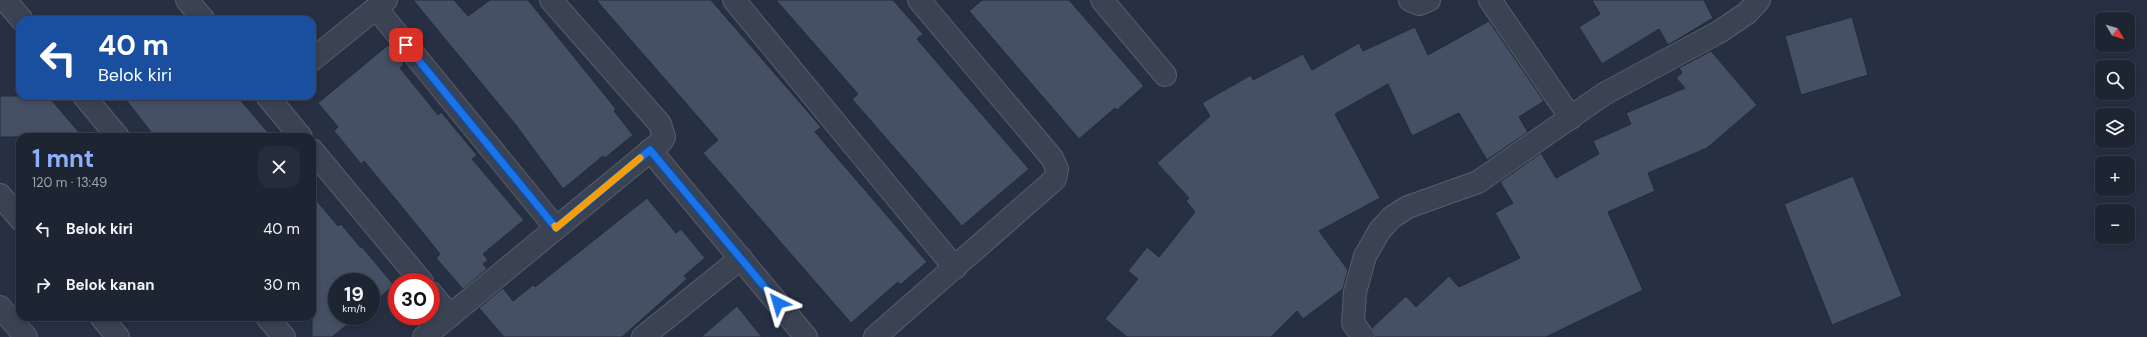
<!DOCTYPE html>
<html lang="id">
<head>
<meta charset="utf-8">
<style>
  :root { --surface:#1d2432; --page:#252c3a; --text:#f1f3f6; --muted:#a0a4ac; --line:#3b414d; --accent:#90affa }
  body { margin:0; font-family:"DM Sans",sans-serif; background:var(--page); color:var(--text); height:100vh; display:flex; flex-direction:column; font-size:15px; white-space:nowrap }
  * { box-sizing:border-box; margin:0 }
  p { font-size:13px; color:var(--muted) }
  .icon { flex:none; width:22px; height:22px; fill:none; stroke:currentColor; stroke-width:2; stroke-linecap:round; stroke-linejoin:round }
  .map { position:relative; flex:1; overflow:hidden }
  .side { position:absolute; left:16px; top:133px; width:300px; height:188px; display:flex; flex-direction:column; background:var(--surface); border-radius:12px; box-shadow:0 2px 6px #0003,0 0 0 1px var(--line) }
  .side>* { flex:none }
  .guide { position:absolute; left:16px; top:16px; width:300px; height:84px; border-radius:12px; box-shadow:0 2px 6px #0003,0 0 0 1px var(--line); background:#1a4fa0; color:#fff; overflow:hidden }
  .needle { width:26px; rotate:128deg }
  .controls { position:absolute; left:2095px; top:12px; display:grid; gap:8px }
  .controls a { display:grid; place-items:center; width:40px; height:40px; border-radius:8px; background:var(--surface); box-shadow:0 2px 6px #0003,0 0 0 1px var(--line); font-size:20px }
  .speed { position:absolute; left:328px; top:273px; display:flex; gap:8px; font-size:20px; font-weight:700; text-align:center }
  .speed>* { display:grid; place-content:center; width:52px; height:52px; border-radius:50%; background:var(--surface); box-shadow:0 2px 6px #0003,0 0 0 1px var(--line); line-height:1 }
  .speed small { font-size:10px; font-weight:400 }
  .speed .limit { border:6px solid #d22; background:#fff; color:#111 }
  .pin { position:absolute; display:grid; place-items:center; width:34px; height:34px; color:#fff; margin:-17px; border-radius:8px; box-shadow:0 2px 6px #0006 }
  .me { position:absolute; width:44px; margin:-22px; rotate:320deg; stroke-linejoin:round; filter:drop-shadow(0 0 3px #0008) }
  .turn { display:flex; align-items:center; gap:14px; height:84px; padding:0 16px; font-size:18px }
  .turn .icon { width:52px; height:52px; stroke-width:2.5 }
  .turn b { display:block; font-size:28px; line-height:34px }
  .round { display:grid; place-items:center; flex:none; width:42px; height:42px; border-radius:12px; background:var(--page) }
  .summary { display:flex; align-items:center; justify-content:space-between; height:68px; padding:0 16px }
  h1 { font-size:24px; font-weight:700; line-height:30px; color:var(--accent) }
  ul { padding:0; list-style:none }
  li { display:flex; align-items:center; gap:12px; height:56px; padding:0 16px }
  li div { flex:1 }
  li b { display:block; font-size:15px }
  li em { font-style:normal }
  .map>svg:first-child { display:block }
</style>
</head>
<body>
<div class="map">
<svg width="2147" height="337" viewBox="0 0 2147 337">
  <rect width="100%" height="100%" fill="#273043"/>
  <g fill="#465065" stroke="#222a3a">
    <path d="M413 0H454L468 16 490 0H528L616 109 614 111 633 135 605 158 603 156 563 189 515 124Z"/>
    <path d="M596 0H711L821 127 815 132 927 262 900 285 898 282 851 323 703 153 718 140Z"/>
    <path d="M776 0H893L923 34 917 39 1029 169 962 226 852 99 858 94Z"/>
    <path d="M982 0H1069L1144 86 1117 110 1115 108 1079 139 969 11Z"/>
    <path d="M1592 0H1704L1713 18 1668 45 1659 29 1602 64 1579 27 1600 14Z"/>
    <path d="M1852 17 1868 75 1801 95 1785 36Z"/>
    <path d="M1489 21 1544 101 1519 117 1528 132 1487 160 1459 113 1412 136 1388 84 1335 114 1380 198 1319 231 1348 270 1343 289 1303 319 1297 311 1271 337H1127L1105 319 1138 279 1128 271 1147 247 1159 257 1195 212 1186 201 1189 198 1157 163 1210 116 1202 103 1251 75 1253 80 1303 54 1312 70 1359 43 1363 51 1415 27 1428 55Z"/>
    <path d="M388 45 404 64 400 68 438 115 441 112 477 155 472 159 524 220 483 254 488 260 483 264 487 269 463 289 436 258 440 254 402 207 364 161 361 164 334 131 338 127 318 103Z"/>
    <path d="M1711 51 1757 105 1707 148 1648 173 1655 191 1608 212 1643 290 1546 337H1375L1372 328 1406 296 1416 307 1449 276 1459 287 1520 258 1495 213 1513 203 1500 182 1541 153 1556 178 1599 154 1593 141 1631 124 1626 113 1685 88 1676 78 1682 73 1679 68Z"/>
    <path d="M0 96H48L83 137H0Z"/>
    <path d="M123 96H237L272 137H155Z"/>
    <path d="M1853 176 1902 296 1832 325 1784 204Z"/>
    <path d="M312 195 338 226 341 224 361 248 362 247 394 285 371 305V282H337V316H358L332 337H312Z"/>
    <path d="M647 198 676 233 681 229 705 258 684 276 687 279 622 337H504L479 308 503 288 513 301 533 285 535 287Z"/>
    <path d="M737 306 762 337H701Z"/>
  </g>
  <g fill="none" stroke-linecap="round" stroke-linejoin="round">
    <g stroke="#565e6d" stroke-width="24">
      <g id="minor">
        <path d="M5 0 22 20"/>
        <path d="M187 0 204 20"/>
        <path d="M734 0 955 268"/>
        <path d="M1102 0 1165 75"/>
        <path d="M1410 0 1419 4 1429 0"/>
        <path d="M1490 0 1571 118"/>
        <path d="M376 8 556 228"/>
        <path d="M312 60 386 0"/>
        <path d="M84 96 118 137"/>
        <path d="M267 96 301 137"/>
        <path d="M312 150 422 282"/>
        <path d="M650 150 806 337"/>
        <path d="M0 195 20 219"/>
        <path d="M431 293 450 316"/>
        <path d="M0 307 26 337"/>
        <path d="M101 317 118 337"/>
        <path d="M267 317 284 337"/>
        <path d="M424 337 662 141 664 137 660 124 551 0"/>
        <path d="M643 337 741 258"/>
        <path d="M875 337 1055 179 1057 169 1052 158 919 0"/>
        <path d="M1363 337 1353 323 1355 292 1365 256 1380 230 1392 217 1408 207 1478 182 1604 94 1719 32 1747 13 1759 0"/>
      </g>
    </g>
    <use href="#minor" stroke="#3b4353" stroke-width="22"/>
  </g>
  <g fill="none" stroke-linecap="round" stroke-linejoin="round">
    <g stroke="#114b97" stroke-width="10">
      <path id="route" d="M406 45 556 228 650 150 778 303"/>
    </g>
    <use href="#route" stroke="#1a73e8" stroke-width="7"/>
    <path stroke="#f59e0b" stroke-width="7" d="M555 226 556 228 640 158"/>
  </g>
</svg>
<div class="controls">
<a><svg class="needle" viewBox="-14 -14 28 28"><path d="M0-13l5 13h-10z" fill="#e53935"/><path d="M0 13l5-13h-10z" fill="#a0a4ac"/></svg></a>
<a><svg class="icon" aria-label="search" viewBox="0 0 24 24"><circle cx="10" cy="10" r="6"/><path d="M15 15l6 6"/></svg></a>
<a><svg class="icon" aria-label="layers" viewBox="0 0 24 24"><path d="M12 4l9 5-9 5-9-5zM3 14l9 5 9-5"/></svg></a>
<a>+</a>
<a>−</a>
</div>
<div class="speed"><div>19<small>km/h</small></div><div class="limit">30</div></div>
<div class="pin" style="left:406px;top:45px;background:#d93025"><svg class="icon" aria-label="arrive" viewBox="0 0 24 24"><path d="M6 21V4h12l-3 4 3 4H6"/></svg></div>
<svg class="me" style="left:778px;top:303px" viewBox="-20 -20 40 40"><path d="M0-17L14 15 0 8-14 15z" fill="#1a73e8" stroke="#fff" stroke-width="4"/></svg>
<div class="guide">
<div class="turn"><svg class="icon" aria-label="left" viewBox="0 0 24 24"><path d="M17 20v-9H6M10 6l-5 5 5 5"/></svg><div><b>40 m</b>Belok kiri</div></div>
</div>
<section class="side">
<div class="summary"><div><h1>1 mnt</h1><p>120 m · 13:49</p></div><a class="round"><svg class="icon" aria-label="close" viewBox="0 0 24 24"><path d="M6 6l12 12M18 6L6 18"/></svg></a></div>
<ul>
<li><svg class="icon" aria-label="left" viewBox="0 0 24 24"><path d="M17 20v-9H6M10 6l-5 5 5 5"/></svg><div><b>Belok kiri</b></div><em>40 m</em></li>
<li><svg class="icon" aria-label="right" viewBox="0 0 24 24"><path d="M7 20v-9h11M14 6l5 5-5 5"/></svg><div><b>Belok kanan</b></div><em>30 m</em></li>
</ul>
</section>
</div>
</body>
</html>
